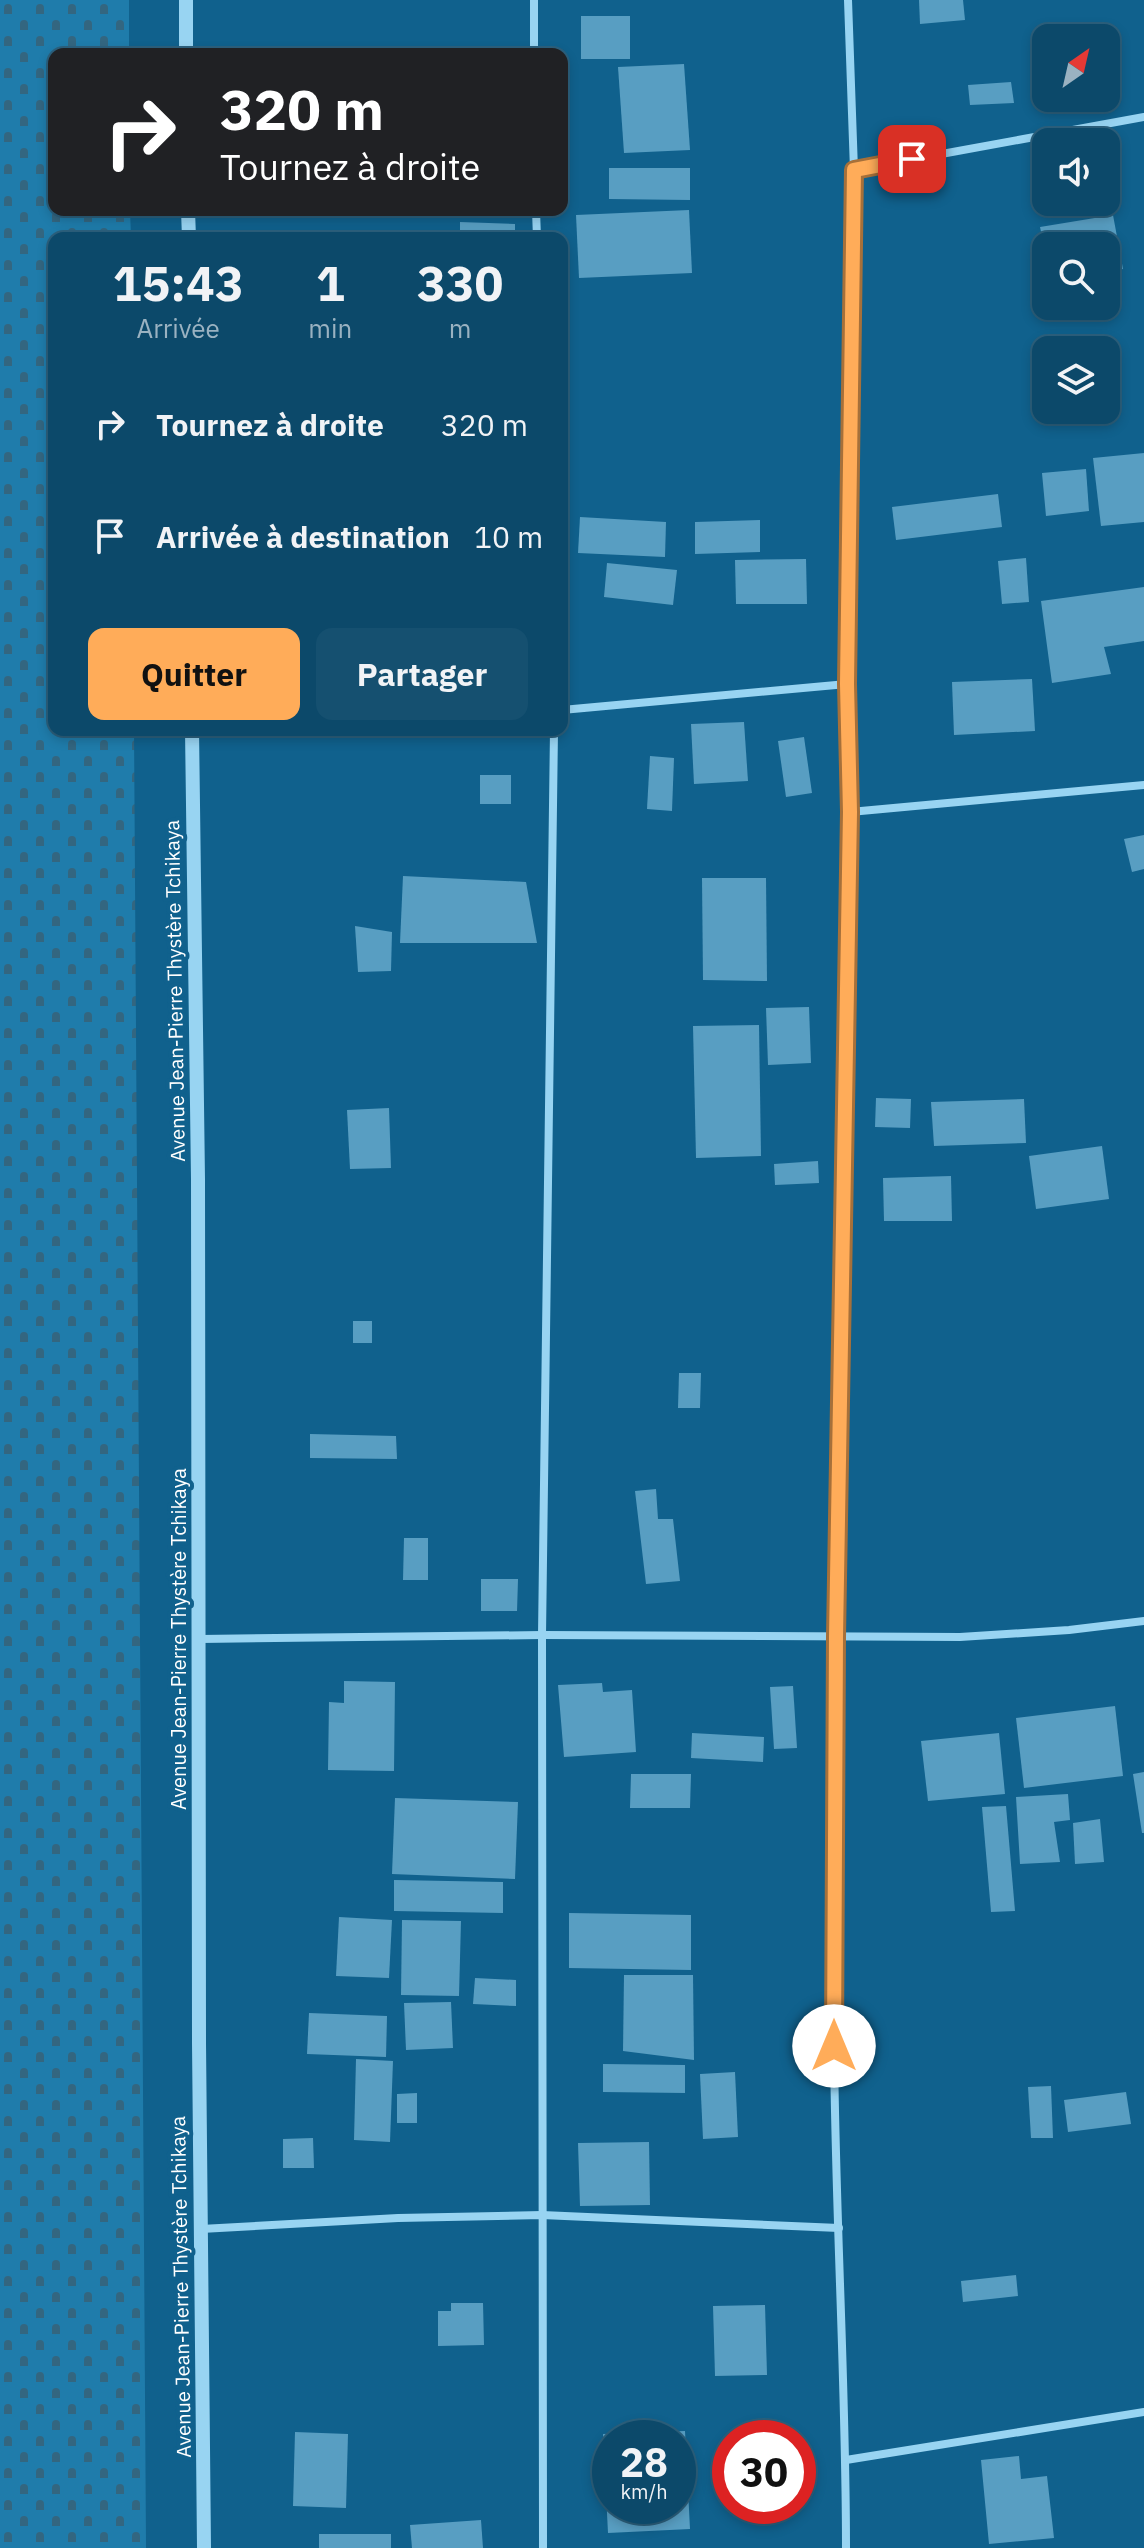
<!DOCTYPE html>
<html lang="fr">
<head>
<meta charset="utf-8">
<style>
  :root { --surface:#0c496a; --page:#155070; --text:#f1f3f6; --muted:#9ab2c1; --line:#2c617e; --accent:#ffac59 }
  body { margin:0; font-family:"IBM Plex Sans",sans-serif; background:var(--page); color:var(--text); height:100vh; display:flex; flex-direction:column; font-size:30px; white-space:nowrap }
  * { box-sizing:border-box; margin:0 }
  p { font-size:26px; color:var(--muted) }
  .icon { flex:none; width:44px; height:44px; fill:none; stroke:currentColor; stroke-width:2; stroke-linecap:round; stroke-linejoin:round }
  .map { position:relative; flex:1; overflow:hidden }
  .side { position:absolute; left:48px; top:232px; width:520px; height:504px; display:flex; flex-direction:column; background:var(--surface); border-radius:16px; box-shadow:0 4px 12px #0003,0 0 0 2px var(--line) }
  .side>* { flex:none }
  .hud { position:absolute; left:48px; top:48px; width:520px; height:168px; border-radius:16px; box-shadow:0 4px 12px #0003,0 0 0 2px var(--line); background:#202124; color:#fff; overflow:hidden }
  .needle { width:52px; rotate:34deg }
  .fabs { position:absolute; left:1032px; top:24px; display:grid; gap:16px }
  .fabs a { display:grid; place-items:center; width:88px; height:88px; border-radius:16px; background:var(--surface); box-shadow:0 4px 12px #0003,0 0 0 2px var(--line); font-size:40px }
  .speed { position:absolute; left:592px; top:2420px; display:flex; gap:16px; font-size:40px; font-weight:700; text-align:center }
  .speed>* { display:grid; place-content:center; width:104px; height:104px; border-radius:50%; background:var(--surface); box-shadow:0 4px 12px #0003,0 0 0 2px var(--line); line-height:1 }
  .speed small { font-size:20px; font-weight:400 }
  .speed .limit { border:12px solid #d22; background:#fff; color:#111 }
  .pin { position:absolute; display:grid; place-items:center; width:68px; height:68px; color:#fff; margin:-34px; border-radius:16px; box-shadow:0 4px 12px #0006 }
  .me { position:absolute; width:88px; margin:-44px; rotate:0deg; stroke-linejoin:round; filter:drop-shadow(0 0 6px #0008) }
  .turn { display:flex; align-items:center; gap:28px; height:168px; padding:0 40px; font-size:36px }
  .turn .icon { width:104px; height:104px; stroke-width:2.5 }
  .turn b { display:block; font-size:56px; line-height:68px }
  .eta { display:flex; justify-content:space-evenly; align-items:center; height:136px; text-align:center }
  .eta b { font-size:48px; font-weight:700; line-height:56px }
  .button { display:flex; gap:16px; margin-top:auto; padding:16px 40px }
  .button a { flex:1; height:92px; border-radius:16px; background:var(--accent); color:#111; font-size:32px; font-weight:700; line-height:92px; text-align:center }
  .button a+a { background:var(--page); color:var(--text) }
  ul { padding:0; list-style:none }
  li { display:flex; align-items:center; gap:24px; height:112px; padding:0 40px }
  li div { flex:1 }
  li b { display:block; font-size:30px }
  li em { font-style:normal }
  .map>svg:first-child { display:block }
</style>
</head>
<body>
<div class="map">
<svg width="1144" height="2548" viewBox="0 0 1144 2548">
  <defs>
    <pattern id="cemetery-stones" width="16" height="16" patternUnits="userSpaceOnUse" patternTransform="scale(2)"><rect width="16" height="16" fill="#1f7cab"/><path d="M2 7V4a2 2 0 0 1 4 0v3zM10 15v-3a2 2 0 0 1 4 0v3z" fill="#336680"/></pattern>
  </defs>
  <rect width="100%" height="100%" fill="#10618d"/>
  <path fill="url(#cemetery-stones)" d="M0 0H129V54H54V210H130L131 238H54V730H134L146 2548H0Z"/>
  <g fill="#589ec2" fill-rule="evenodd">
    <path d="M919 0H963L965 20 920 24Z"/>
    <rect x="581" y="16" width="49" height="43"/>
    <path d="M684 64 690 150 624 153 618 67Z"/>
    <path d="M1011 82 1014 103 970 105 968 85Z"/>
    <path d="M609 168H690V200L609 199Z"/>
    <path d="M689 210 692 273 579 278 576 215Z"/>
    <path d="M1113 215 1123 269 1106 272V246H1044L1040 227Z"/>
    <path d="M460 222 515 224V238H460Z"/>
    <path d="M1041 278 1043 300 1032 301 1030 279Z"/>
    <path d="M1144 453V522L1101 526 1093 458Z"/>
    <path d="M1086 469 1089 511 1046 516 1042 473Z"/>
    <path d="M998 494 1002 527 896 540 892 507Z"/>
    <path d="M580 517 666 522 665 557 578 553Z"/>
    <path d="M760 520V552L695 554V522Z"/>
    <path d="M1026 558 1029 602 1002 604 998 561Z"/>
    <path d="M806 559 807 604H736L735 560Z"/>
    <path d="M607 563 677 570 673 605 604 597Z"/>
    <path d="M1144 587V641L1104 647 1111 674 1052 683 1041 601Z"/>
    <path d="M1032 679 1035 731 954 735 952 682Z"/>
    <path d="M744 722 748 781 694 784 691 724Z"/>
    <path d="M804 737 812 793 786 797 778 741Z"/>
    <path d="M650 756 674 758 672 811 647 809Z"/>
    <rect x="480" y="775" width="31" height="29"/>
    <path d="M1144 835V869L1132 872 1124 839Z"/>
    <path d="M403 876 526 882 537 943H400Z"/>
    <path d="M702 878H766L767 981 703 980Z"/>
    <path d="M355 926 392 932 391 971 358 972Z"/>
    <path d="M809 1007 811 1063 768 1065 766 1008Z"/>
    <path d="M759 1025 761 1156 696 1158 693 1026Z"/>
    <path d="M876 1098 911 1099 910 1128 875 1127Z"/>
    <path d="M1024 1099 1026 1143 934 1146 931 1102Z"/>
    <path d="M389 1108 391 1168 350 1169 347 1110Z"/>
    <path d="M1102 1146 1109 1199 1036 1209 1029 1156Z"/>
    <path d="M818 1161 819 1183 775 1185 774 1164Z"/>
    <path d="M951 1176 952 1221H884L883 1178Z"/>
    <rect x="353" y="1321" width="19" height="22"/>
    <path d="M679 1373H701L700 1408H678Z"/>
    <path d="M310 1434 396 1436 397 1459 310 1458Z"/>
    <path d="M656 1489 658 1519H673L680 1581 646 1584 635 1491Z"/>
    <path d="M404 1538H428V1580H403Z"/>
    <path d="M481 1579H518L517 1611H481Z"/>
    <path d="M344 1681 395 1682 394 1771 328 1770 329 1702 344 1703Z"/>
    <path d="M602 1683 603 1692 632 1690 636 1752 564 1757 558 1685Z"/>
    <path d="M793 1686 797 1748 774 1749 770 1687Z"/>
    <path d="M1115 1706 1123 1776 1024 1788 1016 1718Z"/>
    <path d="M692 1733 764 1737 763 1762 691 1758Z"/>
    <path d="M999 1733 1005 1794 928 1801 921 1741Z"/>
    <path d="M1144 1772V1833H1142L1133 1774Z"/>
    <path d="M631 1774H691L690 1808H630Z"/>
    <path d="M1068 1794 1070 1820 1054 1822 1060 1862 1020 1864 1016 1797Z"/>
    <path d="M395 1798 518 1802 515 1879 392 1874Z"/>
    <path d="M1006 1806 1015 1911 991 1912 982 1807Z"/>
    <path d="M1100 1819 1104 1862 1075 1864 1073 1823Z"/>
    <path d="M394 1880 503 1882V1913L394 1911Z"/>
    <path d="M569 1913 691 1915V1970L569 1968Z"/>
    <path d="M339 1917 392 1920 389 1978 336 1976Z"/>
    <path d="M402 1920 461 1921 459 1996 401 1995Z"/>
    <path d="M624 1975H693L694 2060 623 2051Z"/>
    <path d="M475 1978 516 1980V2006L473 2004Z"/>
    <path d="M451 2002 453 2048 406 2050 404 2003Z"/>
    <path d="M309 2013 387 2016 386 2057 307 2054Z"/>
    <path d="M356 2059 393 2061 390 2142 354 2140Z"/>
    <path d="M603 2064 685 2065V2093L603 2092Z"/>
    <path d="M735 2072 738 2137 703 2139 700 2074Z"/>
    <path d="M1051 2086 1053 2138H1031L1028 2087Z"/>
    <path d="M1126 2092 1131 2124 1068 2132 1064 2100Z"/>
    <path d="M417 2093V2123H397V2094Z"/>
    <path d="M313 2138 314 2168H283V2139Z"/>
    <path d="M649 2142 650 2205 580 2206 578 2143Z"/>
    <path d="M1016 2275 1018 2296 963 2302 961 2281Z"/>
    <path d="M451 2303H483L484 2345 438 2346V2311H451Z"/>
    <path d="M765 2305 767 2375 715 2376 713 2306Z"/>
    <path d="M685 2431 690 2529 608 2533 603 2434ZM610 2438H678V2506H610Z"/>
    <path d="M295 2432 348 2434 346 2508 293 2506Z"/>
    <path d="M1019 2456 1021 2479 1047 2476 1054 2538 989 2544 981 2460Z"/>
    <path d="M481 2520 483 2548H412L410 2525Z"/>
    <rect x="319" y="2534" width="72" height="14"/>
  </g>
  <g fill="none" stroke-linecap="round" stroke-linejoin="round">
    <g stroke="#98d4f2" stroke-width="8">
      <path d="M534 0V54"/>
      <path d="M848 0 854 170"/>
      <path d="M536 210 537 238"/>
      <path d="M562 710 847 684 854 170 1144 117"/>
      <path d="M850 812 1144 785"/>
      <path d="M200 1639 542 1635 960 1637 1069 1630 1144 1621"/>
      <path d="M201 2229 398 2218 542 2215 839 2228"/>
      <path d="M846 2460 1144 2412"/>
      <path d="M543 2548 542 1635 554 730"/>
      <path d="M846 2548C846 2379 835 2211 834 2042 833 1632 843 1222 850 812L847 684"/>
    </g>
    <g stroke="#98d4f2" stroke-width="14">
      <path d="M186 0V54"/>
      <path d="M188 210 189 238"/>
      <path d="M192 730 198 1179 199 2043 204 2548"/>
    </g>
  </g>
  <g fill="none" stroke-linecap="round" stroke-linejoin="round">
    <g stroke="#a6703a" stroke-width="20">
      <path id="route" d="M834 2046 836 1637 850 812 847 684 854 170 912 159"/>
    </g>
    <use href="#route" stroke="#ffac59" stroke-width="14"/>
  </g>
  <g text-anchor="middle" stroke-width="8" stroke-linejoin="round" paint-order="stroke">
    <g font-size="20" fill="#fff" stroke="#10618d">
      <text transform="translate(175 991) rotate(-91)" y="7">Avenue Jean-Pierre Thystère Tchikaya</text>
      <text transform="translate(179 1639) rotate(-90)" y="7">Avenue Jean-Pierre Thystère Tchikaya</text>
      <text transform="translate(181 2287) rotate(-91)" y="7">Avenue Jean-Pierre Thystère Tchikaya</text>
    </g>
  </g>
</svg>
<div class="fabs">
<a><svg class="needle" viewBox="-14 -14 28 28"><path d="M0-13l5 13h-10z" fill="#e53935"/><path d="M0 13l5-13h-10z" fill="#9ab2c1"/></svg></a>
<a><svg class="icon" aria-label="sound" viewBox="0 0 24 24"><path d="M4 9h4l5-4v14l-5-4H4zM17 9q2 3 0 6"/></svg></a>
<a><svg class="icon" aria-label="search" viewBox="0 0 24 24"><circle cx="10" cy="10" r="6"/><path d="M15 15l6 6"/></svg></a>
<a><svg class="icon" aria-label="layers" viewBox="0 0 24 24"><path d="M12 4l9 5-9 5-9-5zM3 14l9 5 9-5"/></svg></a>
</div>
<div class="speed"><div>28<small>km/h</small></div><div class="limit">30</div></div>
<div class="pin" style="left:912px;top:159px;background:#d93025"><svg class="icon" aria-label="arrive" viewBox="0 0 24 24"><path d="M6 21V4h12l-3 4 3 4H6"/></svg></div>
<svg class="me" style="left:834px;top:2046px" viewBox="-20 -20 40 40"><circle r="19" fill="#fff"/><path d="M0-13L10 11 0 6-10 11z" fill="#ffac59"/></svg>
<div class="hud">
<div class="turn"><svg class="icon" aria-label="right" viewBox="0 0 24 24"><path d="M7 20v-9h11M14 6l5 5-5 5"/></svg><div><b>320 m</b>Tournez à droite</div></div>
</div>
<section class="side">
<div class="eta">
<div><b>15:43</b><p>Arrivée</p></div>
<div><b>1</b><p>min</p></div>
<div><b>330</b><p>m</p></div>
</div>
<ul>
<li><svg class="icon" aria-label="right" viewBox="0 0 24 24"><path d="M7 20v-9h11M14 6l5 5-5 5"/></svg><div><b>Tournez à droite</b></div><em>320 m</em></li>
<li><svg class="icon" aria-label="arrive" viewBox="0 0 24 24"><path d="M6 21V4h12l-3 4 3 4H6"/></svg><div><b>Arrivée à destination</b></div><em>10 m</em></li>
</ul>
<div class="button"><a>Quitter</a><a>Partager</a></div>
</section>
</div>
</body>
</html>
